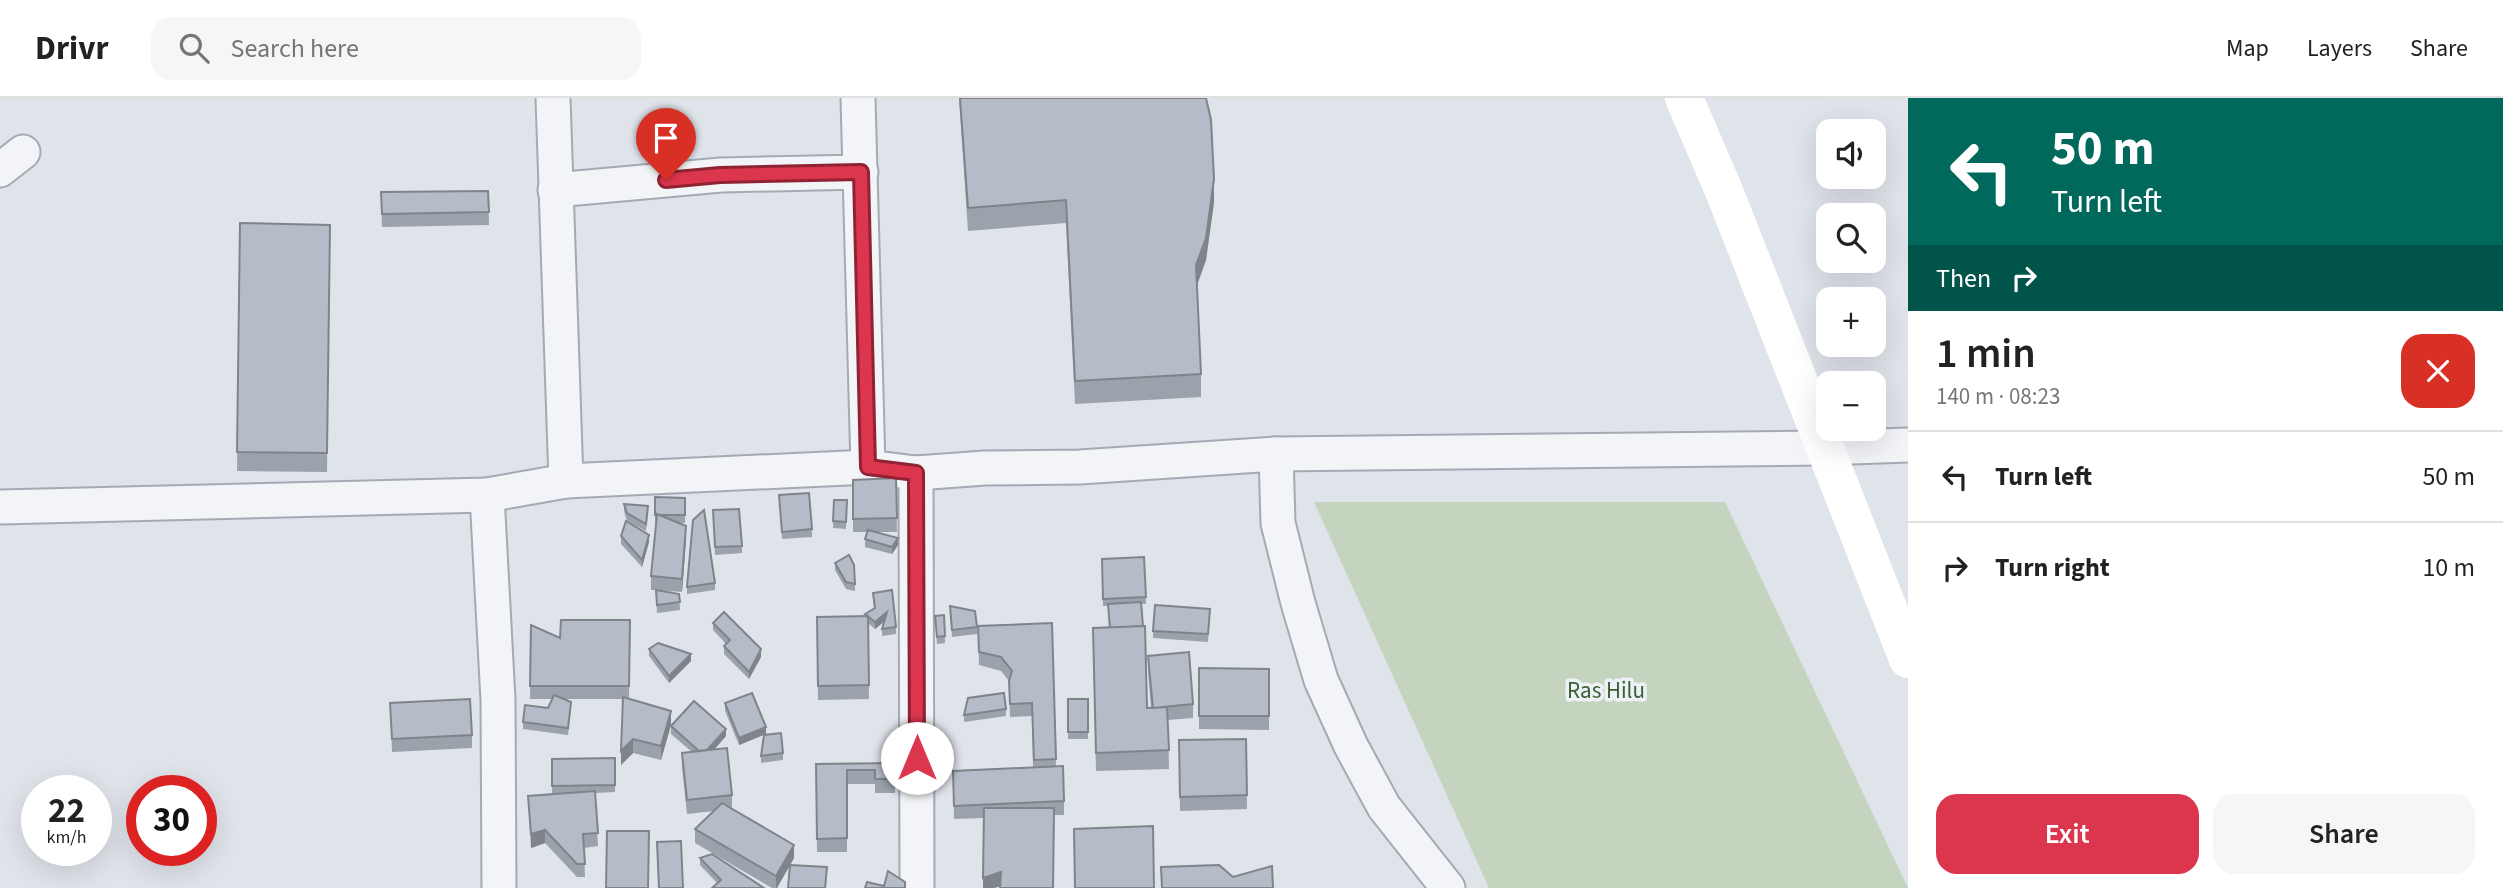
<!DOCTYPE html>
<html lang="en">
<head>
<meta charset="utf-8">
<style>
  :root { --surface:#fff; --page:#f6f6f6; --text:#222; --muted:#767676; --line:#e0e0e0; --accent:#dc364e }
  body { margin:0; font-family:"Source Sans 3",sans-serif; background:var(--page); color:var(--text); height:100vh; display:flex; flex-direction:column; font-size:26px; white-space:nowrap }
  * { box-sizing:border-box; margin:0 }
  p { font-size:23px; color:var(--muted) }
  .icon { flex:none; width:38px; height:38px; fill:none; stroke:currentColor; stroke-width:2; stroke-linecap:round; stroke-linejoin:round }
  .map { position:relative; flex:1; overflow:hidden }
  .details { display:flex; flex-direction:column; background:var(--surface); width:595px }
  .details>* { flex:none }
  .banner { background:#00695c; color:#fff; overflow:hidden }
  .tools { position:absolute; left:1816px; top:21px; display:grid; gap:14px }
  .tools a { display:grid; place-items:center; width:70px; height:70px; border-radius:14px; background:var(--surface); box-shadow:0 7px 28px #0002; font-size:35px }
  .speed { position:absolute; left:21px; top:677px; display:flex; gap:14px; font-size:35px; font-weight:700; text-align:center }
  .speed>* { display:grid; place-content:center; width:91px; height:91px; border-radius:50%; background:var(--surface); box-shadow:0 7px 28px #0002; line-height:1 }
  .speed small { font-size:18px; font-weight:400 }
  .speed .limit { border:10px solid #d22; background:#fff; color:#111 }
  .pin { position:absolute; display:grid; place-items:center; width:60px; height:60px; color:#fff; margin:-72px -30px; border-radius:50% 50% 50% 0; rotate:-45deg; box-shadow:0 0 7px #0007 }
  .pin .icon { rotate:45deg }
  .me { position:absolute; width:77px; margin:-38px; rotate:0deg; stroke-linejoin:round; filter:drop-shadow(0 0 5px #0008) }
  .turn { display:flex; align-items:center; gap:24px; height:147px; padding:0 28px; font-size:32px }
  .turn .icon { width:91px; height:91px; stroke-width:2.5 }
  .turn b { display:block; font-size:49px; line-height:60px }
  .then { display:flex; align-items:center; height:66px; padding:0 28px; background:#0003; gap:14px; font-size:26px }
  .round { display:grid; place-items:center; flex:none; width:74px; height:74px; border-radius:21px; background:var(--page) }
  .head { display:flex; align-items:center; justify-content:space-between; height:119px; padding:0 28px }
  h1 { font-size:42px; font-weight:600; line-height:52px }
  .cta { display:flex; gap:14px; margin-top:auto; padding:14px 28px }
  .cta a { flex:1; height:80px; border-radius:21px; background:var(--accent); color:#fff; font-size:28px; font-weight:600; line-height:80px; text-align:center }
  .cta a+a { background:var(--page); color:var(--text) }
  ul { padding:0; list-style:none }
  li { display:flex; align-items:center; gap:21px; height:91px; padding:0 28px; border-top:2px solid var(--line) }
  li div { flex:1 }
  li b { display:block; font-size:26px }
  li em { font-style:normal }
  header { display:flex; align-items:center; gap:42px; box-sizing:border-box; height:98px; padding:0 35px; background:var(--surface); border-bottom:2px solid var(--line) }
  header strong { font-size:33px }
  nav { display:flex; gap:38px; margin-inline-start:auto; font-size:24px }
  .search { width:490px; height:63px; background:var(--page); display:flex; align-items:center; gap:18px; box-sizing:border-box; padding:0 24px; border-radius:21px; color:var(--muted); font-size:26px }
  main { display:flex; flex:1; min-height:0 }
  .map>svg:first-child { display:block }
</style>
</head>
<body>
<header>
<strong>Drivr</strong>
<div class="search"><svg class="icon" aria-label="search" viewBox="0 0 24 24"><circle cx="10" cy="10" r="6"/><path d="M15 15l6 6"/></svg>Search here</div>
<nav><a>Map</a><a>Layers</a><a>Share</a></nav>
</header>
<main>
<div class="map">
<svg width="1908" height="790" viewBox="0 0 1908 790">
  <rect width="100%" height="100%" fill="#dfe3ea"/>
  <path fill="#c4d4bf" d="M1314 404H1725L1908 790H1489Z"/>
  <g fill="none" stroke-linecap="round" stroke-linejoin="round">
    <g stroke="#a4aab4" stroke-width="37">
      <g id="minor">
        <path d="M553 0 566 383"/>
        <path d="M858 0 868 369"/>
        <path d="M0 72 23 54"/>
        <path d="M555 92 721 77 861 74"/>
        <path d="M1276 356 1278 425 1298 505 1321 582 1351 648 1384 709 1448 790"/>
        <path d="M916 375 917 790"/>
        <path d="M487 397 498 602 499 790"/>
        <path d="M0 409 487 397 566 383 868 369 916 375 985 370 1080 369 1276 356 1824 350 1908 347"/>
      </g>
    </g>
    <use href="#minor" stroke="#f2f4f7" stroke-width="33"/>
    <path stroke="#fff" stroke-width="38" d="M1684 0 1724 93 1908 561"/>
  </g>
  <g fill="#9ca2ab">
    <path d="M959 0H1206L1214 104 1206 162 1197 187 1201 276V299L1075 306 1066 125 968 133Z"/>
    <path d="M488 93 489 127 382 129 381 94Z"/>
    <path d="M240 125 330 127 327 374 237 373Z"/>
    <path d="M896 380 897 434H876L898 447 892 456 865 449V441L867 434H853V382Z"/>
    <path d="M779 397 812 431V439L782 441Z"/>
    <path d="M655 399 685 400V425H678L686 441 682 494 656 492 679 496 680 512 657 515 656 492H651V478L656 424H655Z"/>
    <path d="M834 402H847L846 431 833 430Z"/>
    <path d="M624 406 648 415 646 433 627 423 624 413Z"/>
    <path d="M713 420 742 448V455L715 457Z"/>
    <path d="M621 438 649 444 642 469 621 446Z"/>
    <path d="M1144 459 1146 506H1142L1147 610H1151L1148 572V558L1193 606V620L1168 622 1169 671 1096 673 1093 549 1109 530 1108 508H1103L1102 461Z"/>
    <path d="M835 465 854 467 855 493 846 491 835 472Z"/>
    <path d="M715 485V492L687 496V489Z"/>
    <path d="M873 495 896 529V536L882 538V531L884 524 875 531 868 525 869 601 818 602 817 519H865V516L874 510Z"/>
    <path d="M950 508 977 529V536L952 539Z"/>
    <path d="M944 517 945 545 937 546 935 518Z"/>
    <path d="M1210 518 1208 544 1153 540V533Z"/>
    <path d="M630 522 629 601 671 627 661 662 633 655 621 667 623 601H565L571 611 568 637 523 631V624L548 610 552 601H530L531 527 560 540Z"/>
    <path d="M713 525 761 559 749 581 724 556V548L726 546 713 532Z"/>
    <path d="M1052 525 1056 669 1064 703V717H1054L1000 788 994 790H983L984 720 954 721 953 673 1033 670 1032 618 1010 619 1009 583 1001 573 979 567 978 528Z"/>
    <path d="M649 551 691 563 669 585 649 558Z"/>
    <path d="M1199 570 1269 571V632L1199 631Z"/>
    <rect x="1068" y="601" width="20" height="40"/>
    <path d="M390 605 472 637V650L392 654Z"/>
    <path d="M725 605 766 636 739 647 725 613Z"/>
    <path d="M1006 611V618L964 624V617Z"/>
    <path d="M671 628 726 638 714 652 732 697V710L794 760 790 767 827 769 826 790H788L789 768 777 790H772L695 745V731L714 713 687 716 682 669V655L692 654 671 636Z"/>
    <path d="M1246 641 1247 711 1180 713 1179 642Z"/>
    <path d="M783 655V662L761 665V658Z"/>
    <path d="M615 660V694L595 695 598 748 584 750 585 779H577L545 745 531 750 528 698 571 695 552 696V661Z"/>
    <path d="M895 665V695H875V686H847V754H817L816 666Z"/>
    <path d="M700 760 764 790 717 785 700 767Z"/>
  </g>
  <g fill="#7f848b">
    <path d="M1214 81V104L1206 162 1196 190V167Z"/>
    <path d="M686 428V441L682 494V481Z"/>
    <path d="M649 437V444L642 469V462Z"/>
    <path d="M898 440V447L892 456V449Z"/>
    <path d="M887 514V521L875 531V524Z"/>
    <path d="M761 551V559L749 581V574Z"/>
    <path d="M691 556V563L669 585V578Z"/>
    <path d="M671 613V627L661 662V648Z"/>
    <path d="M766 629V636L739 647V640Z"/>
    <path d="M726 631V638L703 664V657Z"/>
    <path d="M633 641V655L621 667V653Z"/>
    <path d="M545 732V745L531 750V736Z"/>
    <path d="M794 747V760L777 790H776V778Z"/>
    <path d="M1001 774V788L994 790H983V780Z"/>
  </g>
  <g fill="#b5bcc7" stroke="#7f848b" stroke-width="2">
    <path d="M960 0H1206L1211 22 1214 81 1206 140 1196 167 1201 276 1075 283 1066 102 968 110Z"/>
    <path d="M488 93 489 114 382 116 381 94Z"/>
    <path d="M240 125 330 127 327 355 237 354Z"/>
    <path d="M896 380 897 420 853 421V382Z"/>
    <path d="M809 395 812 431 782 434 779 397Z"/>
    <path d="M655 399 685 400V417H655Z"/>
    <path d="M834 402H847L846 424 833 423Z"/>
    <path d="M624 406 648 408 646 426 627 415Z"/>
    <path d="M739 411 742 448 715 449 713 412Z"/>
    <path d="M704 412 715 485 687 489 693 422Z"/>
    <path d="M657 416 686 428 682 481 651 478Z"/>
    <path d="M626 423 649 437 642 462 621 438Z"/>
    <path d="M868 432 898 440 892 449 865 441Z"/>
    <path d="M849 457 854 467 855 486 846 484 835 465Z"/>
    <path d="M1144 459 1146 499 1103 501 1102 461Z"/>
    <path d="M656 492 679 496 680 504 657 507Z"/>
    <path d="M892 492 896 529 882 531 887 514 875 524 865 516 875 510 873 495Z"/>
    <path d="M1141 504 1143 528 1110 530 1108 506Z"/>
    <path d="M1155 507 1210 511 1208 536 1153 533Z"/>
    <path d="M950 508 975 513 977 529 952 532Z"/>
    <path d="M724 514 761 551 749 574 724 548 730 542 713 525Z"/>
    <path d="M944 517 945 538 937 539 935 518Z"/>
    <path d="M868 518 869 587 818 588 817 519Z"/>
    <path d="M561 522H630L629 588H530L531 527 560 540Z"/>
    <path d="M1052 525 1056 661 1034 662 1032 605 1010 606 1009 583 1012 573 1001 559 979 554 978 528Z"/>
    <path d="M1145 528 1147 610 1167 609 1169 652 1096 655 1093 530Z"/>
    <path d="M658 545 691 556 669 578 649 551Z"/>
    <path d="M1189 554 1193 606 1153 610 1148 558Z"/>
    <path d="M1199 570 1269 571V618H1199Z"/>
    <path d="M752 595 766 629 739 640 725 605Z"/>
    <path d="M1004 595 1006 611 964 617 968 600Z"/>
    <path d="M554 597 571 604 568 630 523 624 525 607 548 610Z"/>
    <path d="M623 599 671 613 661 648 633 641 621 653Z"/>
    <path d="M470 601 472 637 392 641 390 605Z"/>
    <rect x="1068" y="601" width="20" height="33"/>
    <path d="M694 603 726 631 707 652 699 653 671 628Z"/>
    <path d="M781 635 783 655 761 658 764 637Z"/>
    <path d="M1246 641 1247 697 1180 699 1179 642Z"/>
    <path d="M727 650 732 697 687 702 682 655Z"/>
    <path d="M615 660V687L552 688V661Z"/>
    <path d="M895 665V681H875V672H847V740L817 741 816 666Z"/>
    <path d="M1063 668 1064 703 954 708 953 673Z"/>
    <path d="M595 693 598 735 583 736 585 766H577L545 732 531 736 528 698Z"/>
    <path d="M722 705 794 747 776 778 695 731Z"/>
    <path d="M984 710H1054L1053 790H1000L1001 774 983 780Z"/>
    <path d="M1153 728 1154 790H1075L1074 731Z"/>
    <path d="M607 733H649L648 790H606Z"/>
    <path d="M681 743 683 790H659L657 744Z"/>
    <path d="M712 756 764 790H712L721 782 700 760Z"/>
    <path d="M790 767 827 769 825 790H788Z"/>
    <path d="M1219 767 1233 779 1272 768 1273 790H1162L1161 769Z"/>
    <path d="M888 773 905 784V790H865L867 784 884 788Z"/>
  </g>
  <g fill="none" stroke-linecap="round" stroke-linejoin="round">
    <g stroke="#8f2333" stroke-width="18">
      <path id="route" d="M666 82 720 77 861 74 868 369 916 375 917 660"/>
    </g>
    <use href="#route" stroke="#dc364e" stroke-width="12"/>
  </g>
  <g text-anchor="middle" stroke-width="7" stroke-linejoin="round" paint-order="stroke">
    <g font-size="23" fill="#3a6032" stroke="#eef2f7">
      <text x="1606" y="600">Ras Hilu</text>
    </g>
  </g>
</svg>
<div class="tools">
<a><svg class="icon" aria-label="sound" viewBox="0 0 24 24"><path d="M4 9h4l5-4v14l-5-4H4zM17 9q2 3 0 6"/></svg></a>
<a><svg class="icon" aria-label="search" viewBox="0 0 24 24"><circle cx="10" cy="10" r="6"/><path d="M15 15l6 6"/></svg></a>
<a>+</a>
<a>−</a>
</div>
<div class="speed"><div>22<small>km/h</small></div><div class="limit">30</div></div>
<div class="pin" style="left:666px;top:82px;background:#d93025"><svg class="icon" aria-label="arrive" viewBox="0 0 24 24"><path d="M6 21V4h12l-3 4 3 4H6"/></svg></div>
<svg class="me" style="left:917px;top:660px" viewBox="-20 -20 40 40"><circle r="19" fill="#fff"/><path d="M0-13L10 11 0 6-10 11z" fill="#dc364e"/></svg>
</div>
<section class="details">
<div class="banner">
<div class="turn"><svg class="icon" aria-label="left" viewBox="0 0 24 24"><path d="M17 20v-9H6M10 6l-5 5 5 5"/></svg><div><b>50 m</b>Turn left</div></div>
<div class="then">Then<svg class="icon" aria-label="right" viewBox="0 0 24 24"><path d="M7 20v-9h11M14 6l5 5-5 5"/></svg></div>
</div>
<div class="head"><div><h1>1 min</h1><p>140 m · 08:23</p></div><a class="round" style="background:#d93025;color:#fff"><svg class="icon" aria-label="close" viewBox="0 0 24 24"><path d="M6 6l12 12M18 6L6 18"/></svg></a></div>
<ul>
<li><svg class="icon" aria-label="left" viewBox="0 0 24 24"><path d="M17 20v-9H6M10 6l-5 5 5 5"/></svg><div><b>Turn left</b></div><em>50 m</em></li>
<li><svg class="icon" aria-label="right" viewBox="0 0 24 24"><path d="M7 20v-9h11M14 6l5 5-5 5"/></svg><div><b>Turn right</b></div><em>10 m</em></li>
</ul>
<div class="cta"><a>Exit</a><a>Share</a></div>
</section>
</main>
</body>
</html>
